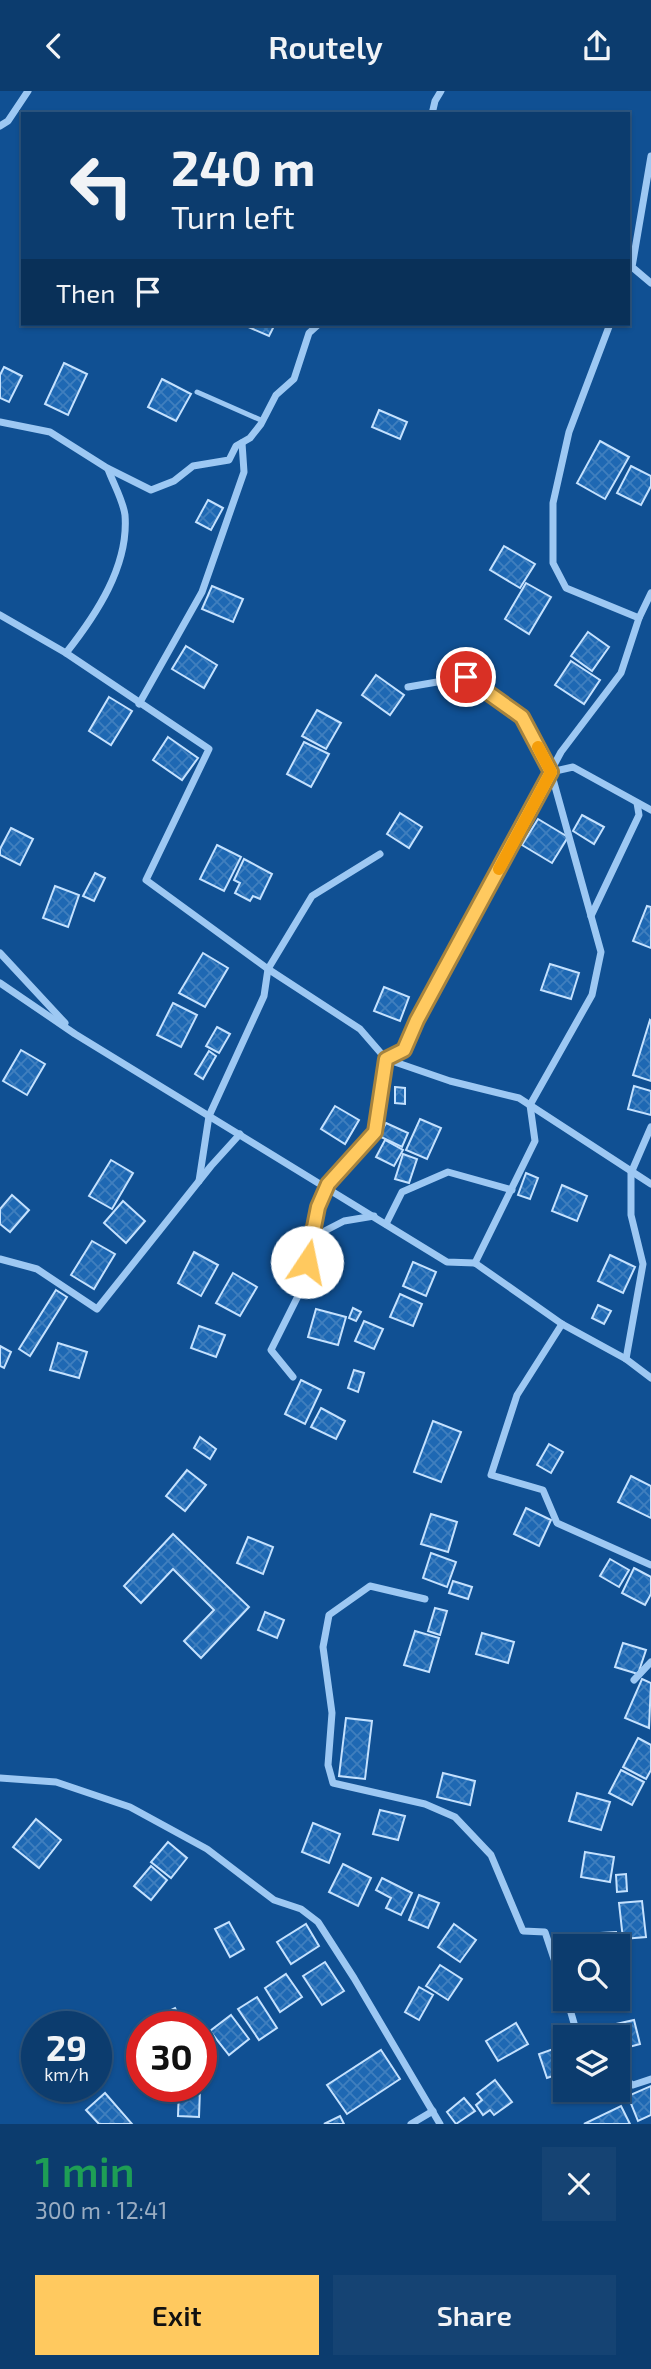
<!DOCTYPE html>
<html lang="en">
<head>
<meta charset="utf-8">
<style>
  :root { --surface:#0c3c6e; --page:#154373; --text:#f1f3f6; --muted:#9aadc2; --line:#2c5681; --accent:#ffc95f }
  body { margin:0; font-family:"Exo 2",sans-serif; background:var(--page); color:var(--text); height:100vh; display:flex; flex-direction:column; font-size:26px; white-space:nowrap }
  * { box-sizing:border-box; margin:0 }
  p { font-size:23px; color:var(--muted) }
  .icon { flex:none; width:38px; height:38px; fill:none; stroke:currentColor; stroke-width:2; stroke-linecap:round; stroke-linejoin:round }
  .map { position:relative; height:2033px; overflow:hidden }
  .sheet { display:flex; flex-direction:column; background:var(--surface); flex:1 }
  .sheet>* { flex:none }
  .top-card { position:absolute; left:21px; top:21px; width:609px; height:214px; border-radius:0px; box-shadow:0 2px 5px #0004,0 0 0 2px var(--line); background:#0c3c6e; color:var(--text); overflow:hidden }
  .buttons { position:absolute; left:553px; top:1843px; display:grid; gap:14px }
  .buttons a { display:grid; place-items:center; width:77px; height:77px; border-radius:0px; background:var(--surface); box-shadow:0 2px 5px #0004,0 0 0 2px var(--line); font-size:35px }
  .speed { position:absolute; left:21px; top:1920px; display:flex; gap:14px; font-size:35px; font-weight:700; text-align:center }
  .speed>* { display:grid; place-content:center; width:91px; height:91px; border-radius:50%; background:var(--surface); box-shadow:0 2px 5px #0004,0 0 0 2px var(--line); line-height:1 }
  .speed small { font-size:18px; font-weight:400 }
  .speed .limit { border:10px solid #d22; background:#fff; color:#111 }
  .pin { position:absolute; display:grid; place-items:center; width:60px; height:60px; color:#fff; margin:-30px; border:4px solid #fff; border-radius:50%; box-shadow:0 2px 7px #0007 }
  .me { position:absolute; width:77px; margin:-38px; rotate:11deg; stroke-linejoin:round; filter:drop-shadow(0 0 5px #0008) }
  .turn { display:flex; align-items:center; gap:24px; height:147px; padding:0 35px; font-size:32px }
  .turn .icon { width:91px; height:91px; stroke-width:2.5 }
  .turn b { display:block; font-size:49px; line-height:60px }
  .then { display:flex; align-items:center; height:66px; padding:0 35px; background:#0003; gap:14px; font-size:26px }
  .round { display:grid; place-items:center; flex:none; width:74px; height:74px; border-radius:0px; background:var(--page) }
  .overview { display:flex; align-items:center; justify-content:space-between; height:119px; padding:0 35px }
  h1 { font-size:42px; font-weight:600; line-height:52px; color:#1e9e55 }
  .primary-button { display:flex; gap:14px; margin-top:auto; padding:14px 35px }
  .primary-button a { flex:1; height:80px; border-radius:0px; background:var(--accent); color:#111; font-size:28px; font-weight:600; line-height:80px; text-align:center }
  .primary-button a+a { background:var(--page); color:var(--text) }
  header { display:flex; justify-content:space-between; align-items:center; height:91px; padding:0 35px; background:var(--surface); font-size:32px; font-weight:600 }
  .map>svg:first-child { display:block }
</style>
</head>
<body>
<header><svg class="icon" aria-label="back" viewBox="0 0 24 24"><path d="M15 5l-7 7 7 7"/></svg>Routely<svg class="icon" aria-label="share" viewBox="0 0 24 24"><path d="M12 15V3M7 8l5-5 5 5M5 13v7h14v-7"/></svg></header>
<div class="map">
<svg width="651" height="2033" viewBox="0 0 651 2033">
  <defs>
    <pattern id="building-cross-hatch" width="8" height="8" patternUnits="userSpaceOnUse" patternTransform="scale(1.75)"><rect width="8" height="8" fill="#1e68b3"/><path d="M0 0l8 8M0 8l8-8" fill="none" stroke="#407fbe"/></pattern>
  </defs>
  <rect width="100%" height="100%" fill="#105093"/>
  <g fill="url(#building-cross-hatch)" stroke="#c4e1fe" stroke-width="2">
    <path d="M247 233H275L269 245 246 235Z"/>
    <path d="M64 272 87 283 68 324 45 313Z"/>
    <path d="M4 276 22 285 9 311 0 307V284Z"/>
    <path d="M162 288 191 303 176 330 148 316Z"/>
    <path d="M379 319 407 331 400 348 372 336Z"/>
    <path d="M600 350 629 366 605 408 577 392Z"/>
    <path d="M631 375 651 385V395L641 414 617 402Z"/>
    <path d="M208 409 223 417 211 439 196 431Z"/>
    <path d="M504 455 535 473 520 497 490 479Z"/>
    <path d="M526 492 551 506 529 543 505 528Z"/>
    <path d="M212 495 243 508 233 531 202 518Z"/>
    <path d="M588 541 609 556 592 580 571 565Z"/>
    <path d="M186 555 217 574 204 597 172 578Z"/>
    <path d="M571 570 600 589 584 613 555 594Z"/>
    <path d="M376 584 404 604 390 624 362 604Z"/>
    <path d="M109 606 132 620 111 654 89 640Z"/>
    <path d="M317 619 341 632 326 658 302 645Z"/>
    <path d="M168 646 198 667 182 689 153 669Z"/>
    <path d="M304 651 329 663 311 696 287 683Z"/>
    <path d="M400 722 422 736 409 757 387 743Z"/>
    <path d="M582 724 604 736 594 753 573 740Z"/>
    <path d="M538 728 568 746 552 772 522 754Z"/>
    <path d="M11 737 33 748 20 774 0 764V758Z"/>
    <path d="M217 754 241 766 224 800 200 788Z"/>
    <path d="M244 768 272 783 260 808 253 805 250 810 235 802 240 792 234 789Z"/>
    <path d="M95 782 105 787 94 810 83 805Z"/>
    <path d="M55 795 79 804 68 836 43 827Z"/>
    <path d="M647 815 651 816V857L633 850Z"/>
    <path d="M203 862 228 877 205 916 179 902Z"/>
    <path d="M550 873 579 882 571 908 541 899Z"/>
    <path d="M384 896 409 906 400 930 374 920Z"/>
    <path d="M173 912 197 924 181 956 157 944Z"/>
    <path d="M650 929 651 930V990L633 984Z"/>
    <path d="M217 936 230 943 219 962 206 955Z"/>
    <path d="M21 959 45 973 27 1004 3 990Z"/>
    <path d="M209 960 216 965 203 988 195 983Z"/>
    <path d="M634 995 651 1000V1024L628 1018Z"/>
    <path d="M395 996 405 997V1013L395 1012Z"/>
    <path d="M335 1015 359 1029 345 1053 321 1038Z"/>
    <path d="M420 1028 441 1037 427 1068 406 1059Z"/>
    <path d="M386 1032 408 1042 402 1056 379 1045Z"/>
    <path d="M385 1049 403 1059 394 1075 376 1066Z"/>
    <path d="M403 1063 417 1068 409 1092 395 1088Z"/>
    <path d="M111 1069 133 1082 112 1118 89 1105Z"/>
    <path d="M526 1082 538 1087 530 1108 518 1104Z"/>
    <path d="M562 1094 587 1105 577 1130 552 1120Z"/>
    <path d="M12 1104 29 1119 10 1141 0 1133V1118Z"/>
    <path d="M123 1110 145 1130 126 1152 104 1132Z"/>
    <path d="M92 1150 115 1163 94 1198 71 1184Z"/>
    <path d="M194 1161 218 1174 201 1205 178 1192Z"/>
    <path d="M610 1164 635 1176 623 1202 598 1190Z"/>
    <path d="M413 1171 436 1181 426 1205 403 1195Z"/>
    <path d="M233 1182 257 1196 240 1225 216 1212Z"/>
    <path d="M56 1199 67 1206 30 1265 19 1258Z"/>
    <path d="M400 1203 422 1213 413 1235 390 1226Z"/>
    <path d="M598 1214 611 1220 604 1233 592 1227Z"/>
    <path d="M353 1217 361 1221 356 1230 349 1227Z"/>
    <path d="M316 1218 346 1226 338 1254 308 1246Z"/>
    <path d="M364 1230 383 1238 374 1258 355 1250Z"/>
    <path d="M199 1235 225 1244 216 1266 191 1257Z"/>
    <path d="M58 1252 87 1261 79 1287 50 1279Z"/>
    <path d="M0 1255 11 1261 4 1277 0 1275Z"/>
    <path d="M354 1279 364 1282 358 1301 348 1297Z"/>
    <path d="M301 1289 321 1299 305 1333 285 1323Z"/>
    <path d="M321 1317 345 1330 336 1348 311 1336Z"/>
    <path d="M433 1330 461 1341 441 1391 414 1381Z"/>
    <path d="M200 1346 216 1358 210 1368 194 1357Z"/>
    <path d="M549 1353 563 1361 551 1382 537 1374Z"/>
    <path d="M187 1379 206 1394 185 1420 166 1405Z"/>
    <path d="M631 1385 651 1395V1427L618 1411Z"/>
    <path d="M526 1417 551 1429 539 1455 514 1443Z"/>
    <path d="M431 1423 457 1431 448 1461 421 1453Z"/>
    <path d="M173 1443 249 1516 201 1567 184 1550 214 1519 173 1478 141 1512 124 1495Z"/>
    <path d="M248 1446 273 1456 263 1483 237 1472Z"/>
    <path d="M431 1462 456 1471 447 1496 423 1487Z"/>
    <path d="M610 1468 629 1479 619 1496 600 1485Z"/>
    <path d="M634 1477 651 1486V1503L645 1514 622 1502Z"/>
    <path d="M453 1490 472 1496 468 1508 449 1502Z"/>
    <path d="M435 1517 447 1520 440 1544 428 1540Z"/>
    <path d="M265 1521 284 1529 277 1547 258 1539Z"/>
    <path d="M415 1540 439 1547 429 1581 404 1574Z"/>
    <path d="M482 1542 514 1551 508 1572 476 1563Z"/>
    <path d="M623 1552 646 1559 638 1583 615 1576Z"/>
    <path d="M642 1588 651 1592 649 1637 625 1627Z"/>
    <path d="M346 1627 372 1630 365 1688 339 1685Z"/>
    <path d="M638 1647 651 1654V1679L646 1688 623 1676Z"/>
    <path d="M621 1679 644 1691 632 1714 609 1702Z"/>
    <path d="M443 1682 475 1690 470 1714 437 1706Z"/>
    <path d="M577 1702 610 1711 601 1739 569 1730Z"/>
    <path d="M380 1719 405 1725 398 1749 373 1743Z"/>
    <path d="M36 1728 61 1749 39 1777 13 1756Z"/>
    <path d="M313 1732 340 1743 329 1772 302 1761Z"/>
    <path d="M168 1751 187 1767 171 1787 151 1771Z"/>
    <path d="M585 1761 614 1766 610 1791 581 1786Z"/>
    <path d="M343 1773 371 1787 358 1815 329 1801Z"/>
    <path d="M151 1775 167 1789 151 1809 134 1795Z"/>
    <path d="M626 1783 627 1800 617 1801 616 1784Z"/>
    <path d="M382 1787 412 1802 401 1824 386 1817 391 1807 376 1799Z"/>
    <path d="M419 1804 439 1812 428 1837 409 1829Z"/>
    <path d="M642 1810 646 1846 623 1848 619 1812Z"/>
    <path d="M229 1831 244 1858 230 1866 215 1838Z"/>
    <path d="M306 1833 319 1855 291 1873 277 1851Z"/>
    <path d="M454 1833 476 1849 460 1871 438 1856Z"/>
    <path d="M616 1841 617 1855H585L584 1843Z"/>
    <path d="M325 1871 344 1900 322 1914 303 1885Z"/>
    <path d="M440 1874 462 1888 448 1909 426 1895Z"/>
    <path d="M620 1875 628 1891 618 1895V1876Z"/>
    <path d="M286 1883 302 1906 280 1921 265 1897Z"/>
    <path d="M419 1896 433 1904 419 1929 405 1921Z"/>
    <path d="M257 1906 277 1937 259 1949 238 1918Z"/>
    <path d="M175 1917 184 1936H154L151 1929Z"/>
    <path d="M231 1924 249 1948 229 1964 210 1940Z"/>
    <path d="M634 1929 640 1953 618 1959V1946H600L598 1937Z"/>
    <path d="M516 1932 528 1953 498 1970 486 1950Z"/>
    <path d="M565 1954V1981L547 1987 539 1963Z"/>
    <path d="M381 1959 400 1988 347 2023 327 1994Z"/>
    <path d="M495 1989 512 2011 494 2024 490 2019 483 2024 476 2014 482 2009 477 2003Z"/>
    <path d="M651 1995V2024L638 2030 628 2005Z"/>
    <path d="M179 1997 200 1998 199 2026 178 2025Z"/>
    <path d="M105 2002 132 2033H99L86 2019Z"/>
    <path d="M464 2007 475 2020 456 2033 447 2021Z"/>
    <path d="M621 2015 630 2033H584Z"/>
    <path d="M340 2025 344 2033H324Z"/>
  </g>
  <g fill="none" stroke-linecap="round" stroke-linejoin="round">
    <path stroke="#9dc8f3" stroke-width="5" d="M197 301 263 330"/>
    <g stroke="#9dc8f3" stroke-width="7">
      <path d="M432 23 435 10 441 0"/>
      <path d="M0 35 8 30 28 0"/>
      <path d="M651 65 632 176 651 192"/>
      <path d="M610 233 569 341 553 412V472L566 497 639 527"/>
      <path d="M0 331 50 341 107 377 151 399 174 390 193 375 229 369 236 355 250 347 261 333 276 304 294 288 309 242 319 233"/>
      <path d="M0 524 66 562 209 658 146 789 268 878 360 938 386 968 450 990 519 1007 651 1093"/>
      <path d="M66 562C96 524 129 475 125 424 123 409 113 392 108 378"/>
      <path d="M408 596 466 586 522 626 551 681 601 861 592 904 530 1014 535 1050 475 1172"/>
      <path d="M139 613 202 501 244 381 242 352"/>
      <path d="M551 681 573 676 651 719"/>
      <path d="M591 825 639 724 637 712"/>
      <path d="M0 862 65 932"/>
      <path d="M0 892 75 943 447 1171 475 1172 562 1233 626 1268 651 1287"/>
      <path d="M199 1090 209 1025 264 905 268 878 312 805 380 763"/>
      <path d="M386 1133 402 1101 448 1081 512 1099"/>
      <path d="M313 1146 344 1130 374 1125"/>
      <path d="M0 1168 37 1178 97 1218 211 1075 240 1043"/>
      <path d="M562 1233 517 1304 491 1384 543 1399 557 1432 651 1474"/>
      <path d="M626 1268 643 1173 631 1124V1082L651 1036"/>
      <path d="M293 1286 271 1259 302 1197 318 1116 328 1093 375 1041 386 968 404 959 417 929 561 661 621 582 639 527 651 502"/>
      <path d="M425 1508 370 1495 329 1524 323 1556 332 1622 328 1674 333 1692 425 1713 455 1726 491 1764 523 1840 545 1841 565 1901"/>
      <path d="M634 1589 651 1571"/>
      <path d="M0 1687 56 1691 130 1716 207 1758 274 1809 301 1818 318 1831 354 1887 440 2033"/>
      <path d="M567 1908 578 1946"/>
      <path d="M618 1985 633 1994 651 1988"/>
      <path d="M411 2033 433 2020"/>
    </g>
  </g>
  <g fill="none" stroke-linecap="round" stroke-linejoin="round">
    <g stroke="#a6833e" stroke-width="18">
      <path id="route" d="M307 1171 318 1116 328 1093 375 1041 386 968 404 959 417 929 551 681 522 626 466 586"/>
    </g>
    <use href="#route" stroke="#ffc95f" stroke-width="12"/>
    <path stroke="#f59e0b" stroke-width="12" d="M499 778 551 681 538 656"/>
  </g>
</svg>
<div class="buttons">
<a><svg class="icon" aria-label="search" viewBox="0 0 24 24"><circle cx="10" cy="10" r="6"/><path d="M15 15l6 6"/></svg></a>
<a><svg class="icon" aria-label="layers" viewBox="0 0 24 24"><path d="M12 4l9 5-9 5-9-5zM3 14l9 5 9-5"/></svg></a>
</div>
<div class="speed"><div>29<small>km/h</small></div><div class="limit">30</div></div>
<div class="pin" style="left:466px;top:586px;background:#d93025"><svg class="icon" aria-label="arrive" viewBox="0 0 24 24"><path d="M6 21V4h12l-3 4 3 4H6"/></svg></div>
<svg class="me" style="left:307px;top:1171px" viewBox="-20 -20 40 40"><circle r="19" fill="#fff"/><path d="M0-13L10 11 0 6-10 11z" fill="#ffc95f"/></svg>
<div class="top-card">
<div class="turn"><svg class="icon" aria-label="left" viewBox="0 0 24 24"><path d="M17 20v-9H6M10 6l-5 5 5 5"/></svg><div><b>240 m</b>Turn left</div></div>
<div class="then">Then<svg class="icon" aria-label="arrive" viewBox="0 0 24 24"><path d="M6 21V4h12l-3 4 3 4H6"/></svg></div>
</div>
</div>
<section class="sheet">
<div class="overview"><div><h1>1 min</h1><p>300 m · 12:41</p></div><a class="round"><svg class="icon" aria-label="close" viewBox="0 0 24 24"><path d="M6 6l12 12M18 6L6 18"/></svg></a></div>
<div class="primary-button"><a>Exit</a><a>Share</a></div>
</section>
</body>
</html>
